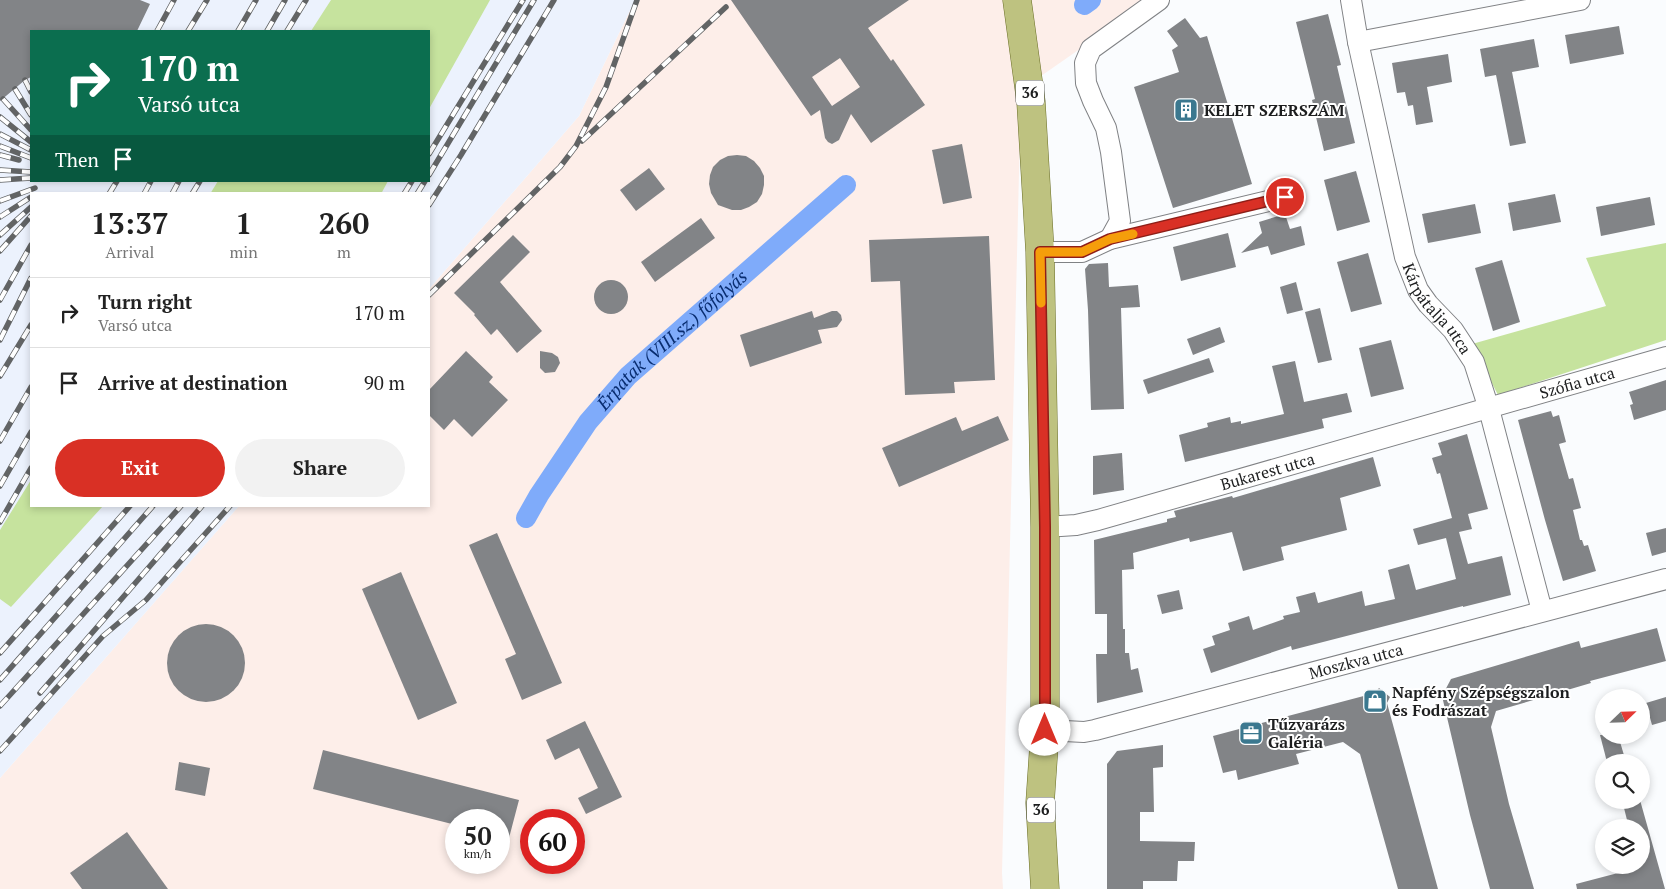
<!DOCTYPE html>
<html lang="en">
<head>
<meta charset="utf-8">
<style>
  :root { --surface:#fff; --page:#f2f2f2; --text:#222; --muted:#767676; --line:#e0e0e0; --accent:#d93025 }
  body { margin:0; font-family:"PT Serif",serif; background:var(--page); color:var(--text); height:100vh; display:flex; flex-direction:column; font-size:19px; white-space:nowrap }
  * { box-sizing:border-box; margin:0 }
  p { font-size:16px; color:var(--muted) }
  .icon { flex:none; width:28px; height:28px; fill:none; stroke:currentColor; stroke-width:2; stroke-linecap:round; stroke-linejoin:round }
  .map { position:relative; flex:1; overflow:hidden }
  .panel { position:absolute; left:30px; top:192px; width:400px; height:315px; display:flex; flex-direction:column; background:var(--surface); border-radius:0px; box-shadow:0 2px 8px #0003 }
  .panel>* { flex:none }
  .hud { position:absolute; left:30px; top:30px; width:400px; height:152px; border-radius:0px; box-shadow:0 2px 8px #0003; background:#0b6e4f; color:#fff; overflow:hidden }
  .needle { width:32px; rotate:67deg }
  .fabs { position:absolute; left:1595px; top:689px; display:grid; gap:10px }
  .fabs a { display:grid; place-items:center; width:55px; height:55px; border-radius:50%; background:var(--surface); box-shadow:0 2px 8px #0003; font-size:25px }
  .speed { position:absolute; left:445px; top:809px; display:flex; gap:10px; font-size:25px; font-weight:700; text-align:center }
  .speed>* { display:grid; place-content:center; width:65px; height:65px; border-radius:50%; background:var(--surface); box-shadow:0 2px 8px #0003; line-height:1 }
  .speed small { font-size:12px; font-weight:400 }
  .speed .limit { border:8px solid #d22; background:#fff; color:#111 }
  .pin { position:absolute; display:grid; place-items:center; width:42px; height:42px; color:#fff; margin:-21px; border:2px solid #fff; border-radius:50%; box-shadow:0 1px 5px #0007 }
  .me { position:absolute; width:55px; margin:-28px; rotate:0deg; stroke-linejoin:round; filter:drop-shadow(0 0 4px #0008) }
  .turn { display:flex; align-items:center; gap:18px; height:105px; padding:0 25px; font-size:22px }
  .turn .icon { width:65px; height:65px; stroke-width:2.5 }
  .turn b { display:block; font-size:35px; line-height:42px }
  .then { display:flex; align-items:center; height:48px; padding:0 25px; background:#0003; gap:10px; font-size:19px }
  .eta { display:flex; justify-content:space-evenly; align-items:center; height:85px; text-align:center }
  .eta b { font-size:30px; font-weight:800; line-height:35px }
  .primary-button { display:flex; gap:10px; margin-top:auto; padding:10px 25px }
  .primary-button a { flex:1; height:58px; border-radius:30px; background:var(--accent); color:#fff; font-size:20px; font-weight:800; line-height:58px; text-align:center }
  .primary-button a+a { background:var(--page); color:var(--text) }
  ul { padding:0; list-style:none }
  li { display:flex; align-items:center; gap:15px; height:70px; padding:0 25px; border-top:1px solid var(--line) }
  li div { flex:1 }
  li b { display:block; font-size:19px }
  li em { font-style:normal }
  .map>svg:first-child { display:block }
</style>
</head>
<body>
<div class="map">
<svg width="1666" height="889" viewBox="0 0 1666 889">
  <rect width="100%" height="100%" fill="#fafcfe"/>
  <path fill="#fdeee9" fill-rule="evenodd" d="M635 0H1150L1021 90 1002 873 1003 889H0V778L239 506H429V289L579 116ZM456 820H499V862H456ZM531 820H574V862H531Z"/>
  <path fill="#ecf2fd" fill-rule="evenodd" d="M0 0H635L579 116 429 289V194H31V506H239L0 778ZM31 31H429V181H31Z"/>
  <g fill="#c6e39e">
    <path d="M331 0H490L429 109V31H311Z"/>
    <path d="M218 181H388L381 194H210Z"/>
    <path d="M1666 243V340L1498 395 1472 344 1606 306 1586 258Z"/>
    <path d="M31 480V506H103L11 607 0 599V530Z"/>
  </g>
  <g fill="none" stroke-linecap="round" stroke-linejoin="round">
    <g stroke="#7fabfa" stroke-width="20">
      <path d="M1084 5 1091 0"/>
      <path id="s1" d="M526 518 539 495 588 422 628 376 846 185"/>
    </g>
  </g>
  <g fill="#828487" fill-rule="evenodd">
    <path d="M0 0H140L150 4 137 31H31V77L25 80 0 101Z"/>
    <path d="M731 0H909L868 28 891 61 893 59 925 105 871 143 851 114 839 140 832 144 828 142 825 138 820 110 811 116ZM840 58 860 87 832 106 812 77Z"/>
    <path d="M1328 14 1341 65 1337 66 1355 143 1324 151 1312 100 1315 99 1296 22Z"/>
    <path d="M1185 18 1200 38 1207 36 1252 184 1173 208 1134 87 1179 72 1172 50 1178 46 1167 31Z"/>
    <path d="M1619 26 1624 54 1570 64 1565 35Z"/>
    <path d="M1534 39 1539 67 1512 72 1526 143 1510 146 1496 75 1485 77 1480 49Z"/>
    <path d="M1448 54 1452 82 1427 87 1433 122 1416 125 1413 105 1408 106 1405 92 1397 93 1392 63Z"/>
    <path d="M962 144 972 198 943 204 932 150Z"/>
    <path d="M737 155 746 156 754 161 760 168 764 176V185L762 194 757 202 749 207 741 210H732L718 205 711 193 709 184 710 175 713 167 720 160 728 156Z"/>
    <path d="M649 168 665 189 636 211 620 190Z"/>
    <path d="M1356 171 1370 222 1337 231 1324 180Z"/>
    <path d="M1555 194 1561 222 1513 231 1508 203Z"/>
    <path d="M1650 197 1655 225 1601 236 1596 207Z"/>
    <path d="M1475 204 1481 233 1428 243 1422 214Z"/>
    <path d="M1285 214 1290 229 1301 226 1305 245 1271 255 1268 246 1241 253 1262 233 1259 222Z"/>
    <path d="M701 218 715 238 655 282 641 262Z"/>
    <path d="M1228 233 1236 267 1181 281 1173 247Z"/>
    <path d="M513 235 530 252 500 282 542 331 517 353 497 329 491 335 474 315 475 314 454 293Z"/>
    <path d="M989 236 995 380 954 382 955 393 905 395 900 281 871 282 869 240Z"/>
    <path d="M1368 253 1382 304 1351 312 1337 262Z"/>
    <path d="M1502 260 1520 322 1493 331 1475 268Z"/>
    <path d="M1108 263 1109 287 1138 285 1140 307 1121 308 1124 409 1091 410 1088 310 1085 269 1089 264Z"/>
    <circle cx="611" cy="297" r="17"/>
    <path d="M1296 282 1303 310 1287 314 1280 287Z"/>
    <path d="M1320 308 1332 360 1318 363 1305 312Z"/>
    <path d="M812 311 814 318 832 311H837L841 315 842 320 837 327 818 330 822 343 750 367 740 335Z"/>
    <path d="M1220 327 1225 342 1193 355 1187 339Z"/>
    <path d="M1391 340 1404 389 1371 397 1359 348Z"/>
    <path d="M466 351 493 377 489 382 508 400 472 437 454 419 444 430 429 415V390Z"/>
    <path d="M540 351 552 353 558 357 560 363 555 372 545 373 540 368Z"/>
    <path d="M1209 358 1214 372 1148 394 1143 380Z"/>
    <path d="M1295 361 1304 402 1347 393 1352 412 1322 419 1324 428 1185 462 1179 435 1208 427 1207 423 1230 417 1231 423 1241 421V424L1284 414 1272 366Z"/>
    <path d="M1666 380V410L1634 420 1630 405 1633 404 1629 392Z"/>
    <path d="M1551 411 1553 417 1559 415 1566 442 1559 444 1569 479 1573 478 1581 508 1573 510 1580 540H1582L1584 546 1588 545 1596 571 1563 581 1545 520 1518 420Z"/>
    <path d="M998 416 1009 440 899 487 882 448 956 417 962 431Z"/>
    <path d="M1467 434 1488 509 1468 514 1472 529 1459 532 1468 564 1502 556 1511 595 1463 607V606L1292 650 1291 646 1211 673 1203 649 1215 645 1212 636 1230 630 1228 623 1249 616 1253 630 1284 619 1283 616 1300 612 1296 597 1315 592 1318 603 1362 591 1365 606 1395 599 1388 570 1409 564 1416 590 1456 579 1446 538 1418 545 1413 529 1452 518 1440 473 1437 474 1432 458 1442 455 1438 443Z"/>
    <path d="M1122 453 1124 490 1093 495V456Z"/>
    <path d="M1373 457 1381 486 1340 498 1347 530 1281 547 1284 560 1243 571 1232 532 1190 542 1189 538 1133 553 1134 569 1122 570 1123 629H1125V653H1129L1131 670 1138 668 1143 692 1097 703 1096 654H1107V614H1095L1094 540 1167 522V519L1176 517 1174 511 1232 496 1233 498Z"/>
    <path d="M1666 528V552L1652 556 1646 533Z"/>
    <path d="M497 533 562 683 522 700 505 659 516 654 469 545Z"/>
    <path d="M401 572 457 703 418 720 362 589Z"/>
    <path d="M1179 590 1183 609 1162 614 1157 595Z"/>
    <circle cx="206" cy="663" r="39"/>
    <path d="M1657 628 1666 661 1590 681 1591 683 1496 711 1491 727 1509 804 1534 889H1490L1470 815 1442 696 1451 679 1579 641 1581 648Z"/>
    <path d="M1379 688 1390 697 1387 703 1438 889H1398L1360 754 1343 742 1296 754 1299 764 1238 780 1236 770 1223 773 1213 736 1375 693Z"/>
    <path d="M1666 697V721L1652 725 1646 703Z"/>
    <path d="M585 721 622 797 586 814 578 798 598 788 579 748 555 760 546 740Z"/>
    <path d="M1600 735H1618L1626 762H1607Z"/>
    <path d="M1163 745V767L1153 768 1154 812H1140V841L1195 842 1194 861H1178L1177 881H1143V889H1107V764L1117 751Z"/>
    <path d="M323 750 519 800 504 857H499V820H456V825L313 789Z"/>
    <path d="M179 762 210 768 205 796 175 790Z"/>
    <path d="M1622 800H1640L1665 889H1577L1576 884 1641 867V828H1629Z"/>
    <path d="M127 832 168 889H82L70 873Z"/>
  </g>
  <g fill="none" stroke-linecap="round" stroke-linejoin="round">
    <g stroke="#808285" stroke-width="22">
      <g id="street">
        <path id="s2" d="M1351 0 1358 42 1405 257 1418 290 1428 304 1453 330 1474 362 1489 409 1542 611"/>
        <path d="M1358 42 1580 0"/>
        <path d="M1110 239 1120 221 1111 152 1106 128 1093 101 1086 83 1085 63 1091 49 1159 0"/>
        <path d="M1040 252H1082L1110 239 1285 197"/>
        <path id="s3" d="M1045 527 1076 525 1098 520 1666 357"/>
        <path id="s4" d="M1045 730 1084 732 1095 730 1666 579"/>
      </g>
    </g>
    <g stroke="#6a6e27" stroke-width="29">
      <path id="primary" d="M1017 0 1031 102 1040 252 1045 527V730L1040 803 1045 889"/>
    </g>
    <use href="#street" stroke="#fff" stroke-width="20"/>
    <use href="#primary" stroke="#bec280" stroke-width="28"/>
    <g stroke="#626465" stroke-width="5.5">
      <g id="rail">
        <path d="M157 31 174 0"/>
        <path d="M188 31 207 0"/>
        <path d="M238 31 256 0"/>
        <path d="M267 31 285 0"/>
        <path d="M287 31 306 0"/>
        <path d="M25 80 31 92"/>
        <path d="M15 89 31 115"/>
        <path d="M3 99 31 130"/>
        <path d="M0 117 31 142"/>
        <path d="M0 134 31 150"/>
        <path d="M582 141 726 7"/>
        <path d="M0 146 31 158"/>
        <path d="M429 154 523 0"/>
        <path d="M0 155 19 160"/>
        <path d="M0 170 31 172"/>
        <path d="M429 175 534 0"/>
        <path d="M0 180 31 178"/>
        <path d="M109 194 117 181"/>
        <path d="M144 194 151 181"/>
        <path d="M172 194 179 181"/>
        <path d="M192 194 200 181"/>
        <path d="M404 194 412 181"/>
        <path d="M417 194 425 181"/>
        <path d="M0 201 35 188"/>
        <path d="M429 205 461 155 554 0"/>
        <path d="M0 217 31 197"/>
        <path d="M0 235 31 207"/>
        <path d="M0 251 31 216"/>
        <path d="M429 295 560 167 576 146 606 87 637 0"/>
        <path d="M0 300 31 245"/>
        <path d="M0 340 31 278"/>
        <path d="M0 376 31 325"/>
        <path d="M0 441 31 387"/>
        <path d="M0 486 31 432"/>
        <path d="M0 522 31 468"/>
        <path d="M0 653 130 506"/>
        <path d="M0 680 153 506"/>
        <path d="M40 693 202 506"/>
        <path d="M0 706 181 506"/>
        <path d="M0 751 103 636 146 600 230 506"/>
      </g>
    </g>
    <use href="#rail" stroke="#fff" stroke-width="4" stroke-dasharray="11" stroke-linecap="butt"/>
  </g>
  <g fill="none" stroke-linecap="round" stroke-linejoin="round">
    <g stroke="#8d1f18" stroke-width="12">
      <path id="route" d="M1045 730V527L1040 252H1082L1110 239 1285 197"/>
    </g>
    <use href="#route" stroke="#d93025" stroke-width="9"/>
    <path stroke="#f59e0b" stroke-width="9" d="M1041 303 1040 252H1082L1110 239 1133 234"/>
  </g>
  <defs>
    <g id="building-square" transform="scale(1.25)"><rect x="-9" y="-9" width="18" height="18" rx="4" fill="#3b788f" stroke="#fff"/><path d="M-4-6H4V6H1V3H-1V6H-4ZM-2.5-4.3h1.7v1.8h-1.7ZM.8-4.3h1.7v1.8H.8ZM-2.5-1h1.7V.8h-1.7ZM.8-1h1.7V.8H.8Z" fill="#fff"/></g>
    <g id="shop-square" transform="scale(1.25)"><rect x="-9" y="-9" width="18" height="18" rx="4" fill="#3b788f" stroke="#fff"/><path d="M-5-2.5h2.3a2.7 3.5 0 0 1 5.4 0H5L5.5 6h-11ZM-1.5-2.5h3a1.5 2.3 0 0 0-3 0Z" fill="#fff"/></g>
    <g id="office-square" transform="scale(1.25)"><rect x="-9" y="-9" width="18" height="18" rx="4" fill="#3b788f" stroke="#fff"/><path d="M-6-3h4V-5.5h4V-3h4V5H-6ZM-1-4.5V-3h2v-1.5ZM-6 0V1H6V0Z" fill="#fff"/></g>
  </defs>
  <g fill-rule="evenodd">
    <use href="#building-square" x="1186" y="110"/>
    <use href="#shop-square" x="1375" y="701"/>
    <use href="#office-square" x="1251" y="733"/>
  </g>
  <g text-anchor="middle" stroke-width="4" stroke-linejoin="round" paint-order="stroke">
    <g fill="#fff" stroke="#616262" stroke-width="1">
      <rect x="1016" y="80.5" width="28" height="25" rx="4"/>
      <rect x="1027" y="797.5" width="28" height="25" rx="4"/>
    </g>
    <g font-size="15" font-weight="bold" fill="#1d1e1f">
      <text x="1030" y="98">36</text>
      <text x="1041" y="815">36</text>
    </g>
    <g font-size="16" font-weight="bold" fill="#1d1e1f" stroke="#fff" text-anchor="start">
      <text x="1204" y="116">KELET SZERSZÁM</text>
      <text x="1392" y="698">Napfény Szépségszalon<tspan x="1392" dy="18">és Fodrászat</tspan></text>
      <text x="1268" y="730">Tűzvarázs<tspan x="1268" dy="18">Galéria</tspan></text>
    </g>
    <g font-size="16" fill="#1d1e1f" stroke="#fff">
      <text dy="6" stroke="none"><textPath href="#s2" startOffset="324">Kárpátalja utca</textPath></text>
      <text dy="6" stroke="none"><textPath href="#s3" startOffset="552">Szófia utca</textPath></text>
      <text dy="6" stroke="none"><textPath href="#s3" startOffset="230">Bukarest utca</textPath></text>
      <text dy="6" stroke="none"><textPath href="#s4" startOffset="320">Moszkva utca</textPath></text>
    </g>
    <g font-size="18" font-style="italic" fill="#092d70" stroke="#fff">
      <text dy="6" stroke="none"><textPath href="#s1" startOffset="232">Érpatak (VIII.sz.) főfolyás</textPath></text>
    </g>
  </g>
</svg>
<div class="fabs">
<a><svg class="needle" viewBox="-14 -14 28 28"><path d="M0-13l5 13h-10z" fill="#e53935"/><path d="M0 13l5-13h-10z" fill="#767676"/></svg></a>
<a><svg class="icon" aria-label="search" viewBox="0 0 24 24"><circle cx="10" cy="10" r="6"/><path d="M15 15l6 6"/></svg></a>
<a><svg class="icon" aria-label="layers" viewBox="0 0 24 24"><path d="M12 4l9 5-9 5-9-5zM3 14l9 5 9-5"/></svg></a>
</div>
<div class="speed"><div>50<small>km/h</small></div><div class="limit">60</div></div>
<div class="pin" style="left:1285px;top:197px;background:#d93025"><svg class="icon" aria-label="arrive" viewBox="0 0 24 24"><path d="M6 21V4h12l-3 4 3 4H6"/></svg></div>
<svg class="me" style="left:1045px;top:730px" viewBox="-20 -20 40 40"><circle r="19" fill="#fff"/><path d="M0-13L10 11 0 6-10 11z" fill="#d93025"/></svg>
<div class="hud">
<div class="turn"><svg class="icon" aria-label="right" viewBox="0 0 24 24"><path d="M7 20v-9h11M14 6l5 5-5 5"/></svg><div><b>170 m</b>Varsó utca</div></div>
<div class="then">Then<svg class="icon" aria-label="arrive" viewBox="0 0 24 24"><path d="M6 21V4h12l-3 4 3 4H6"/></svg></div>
</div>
<section class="panel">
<div class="eta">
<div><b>13:37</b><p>Arrival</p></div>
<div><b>1</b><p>min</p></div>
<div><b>260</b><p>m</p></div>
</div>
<ul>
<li><svg class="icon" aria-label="right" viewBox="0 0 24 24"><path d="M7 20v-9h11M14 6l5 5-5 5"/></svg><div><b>Turn right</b><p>Varsó utca</p></div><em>170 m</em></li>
<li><svg class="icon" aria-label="arrive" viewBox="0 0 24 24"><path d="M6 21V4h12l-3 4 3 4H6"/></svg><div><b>Arrive at destination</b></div><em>90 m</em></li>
</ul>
<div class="primary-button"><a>Exit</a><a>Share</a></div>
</section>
</div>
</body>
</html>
